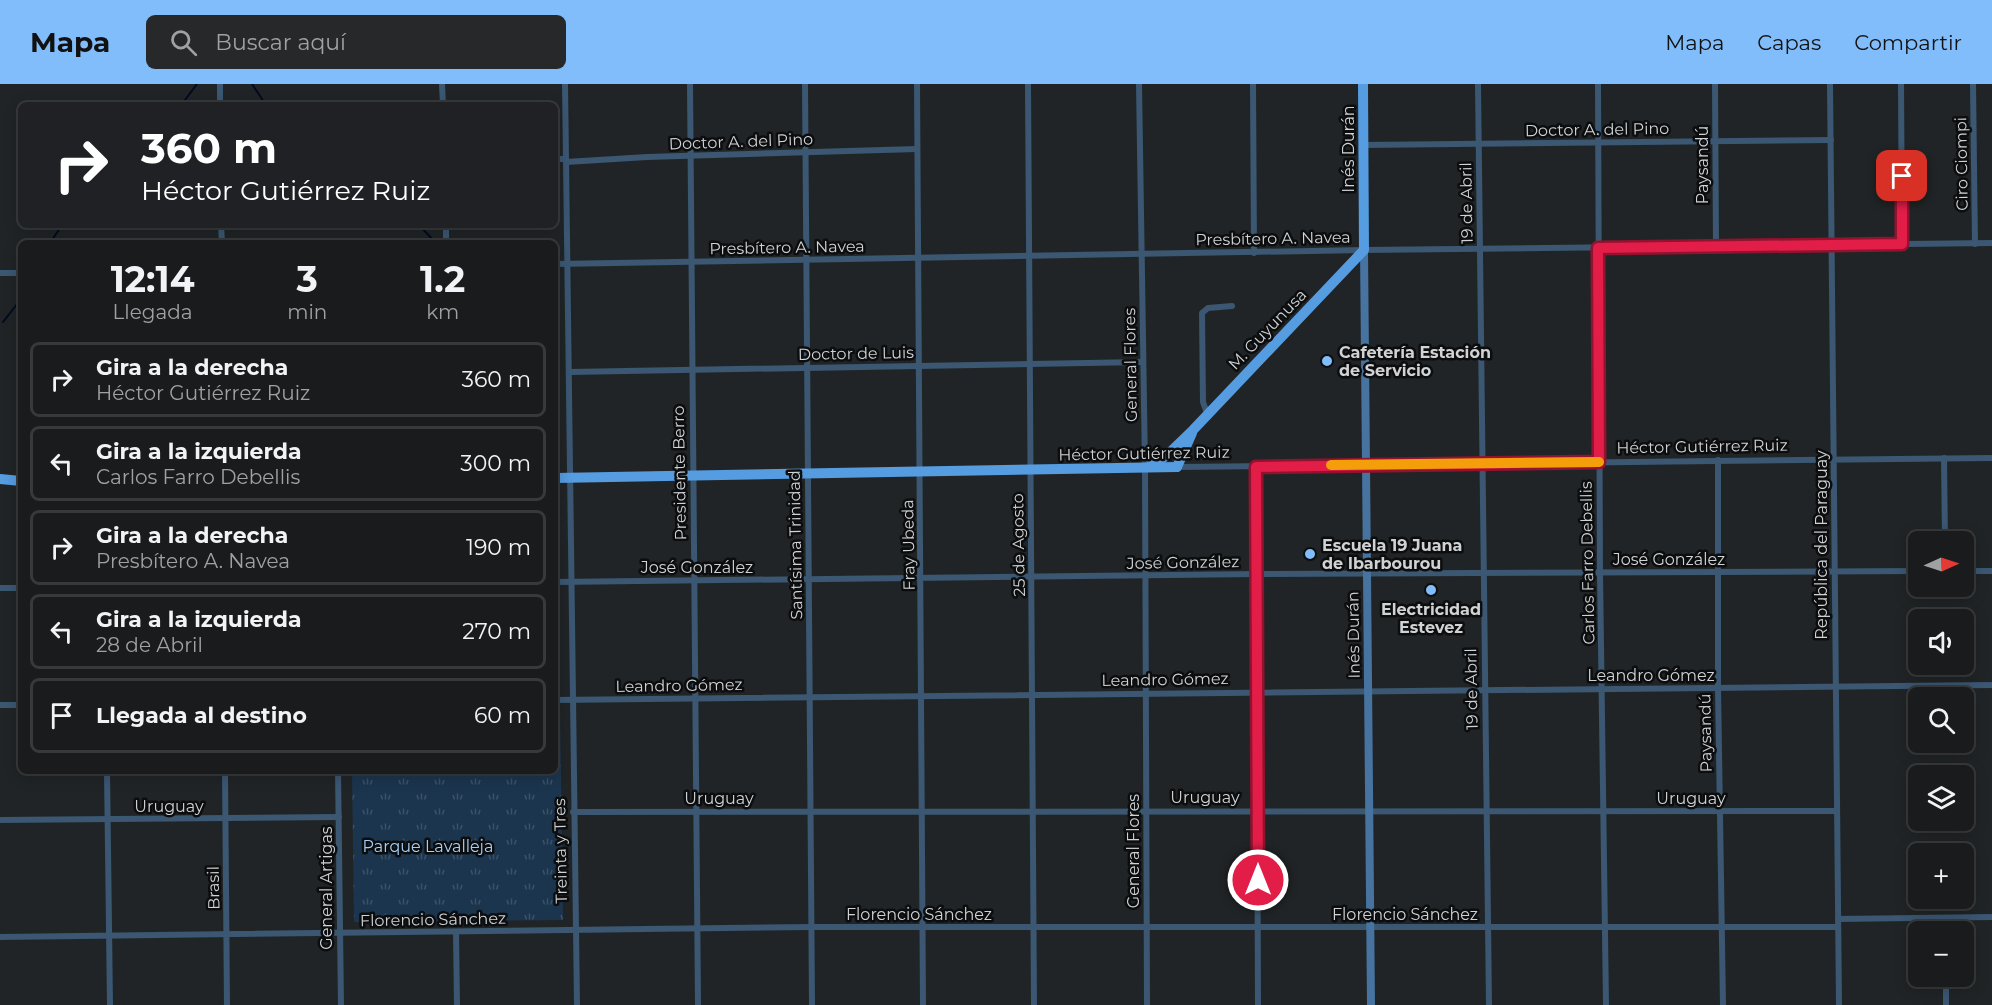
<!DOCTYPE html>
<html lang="es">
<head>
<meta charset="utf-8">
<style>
  :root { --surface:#191b1c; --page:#262829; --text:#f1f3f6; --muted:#9fa1a3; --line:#37393b; --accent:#80bdfa }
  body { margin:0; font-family:Montserrat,sans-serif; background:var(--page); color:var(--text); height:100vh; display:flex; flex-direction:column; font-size:22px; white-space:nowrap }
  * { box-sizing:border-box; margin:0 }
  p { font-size:20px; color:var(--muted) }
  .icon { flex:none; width:33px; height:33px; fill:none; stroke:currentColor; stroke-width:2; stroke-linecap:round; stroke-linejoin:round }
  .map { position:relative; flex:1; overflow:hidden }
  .panel { position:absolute; left:18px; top:156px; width:540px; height:534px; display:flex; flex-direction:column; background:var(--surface); border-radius:9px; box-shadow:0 3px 15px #0003,0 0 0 2px var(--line) }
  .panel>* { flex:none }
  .guide { position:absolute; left:18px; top:18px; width:540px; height:126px; border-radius:9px; box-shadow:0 3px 15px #0003,0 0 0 2px var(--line); background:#202124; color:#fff; overflow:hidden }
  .needle { width:39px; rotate:87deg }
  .controls { position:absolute; left:1908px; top:447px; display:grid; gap:12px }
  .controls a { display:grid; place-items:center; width:66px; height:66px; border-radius:9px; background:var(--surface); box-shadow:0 3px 15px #0003,0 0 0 2px var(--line); font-size:30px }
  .pin { position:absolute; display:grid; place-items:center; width:51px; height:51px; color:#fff; margin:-26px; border-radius:12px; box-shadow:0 3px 9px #0006 }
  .me { position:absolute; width:66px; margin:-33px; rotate:0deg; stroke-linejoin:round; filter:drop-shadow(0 0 4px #0008) }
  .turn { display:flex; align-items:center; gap:21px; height:126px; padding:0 24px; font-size:27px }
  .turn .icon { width:78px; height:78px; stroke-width:2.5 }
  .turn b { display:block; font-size:42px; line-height:51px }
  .eta { display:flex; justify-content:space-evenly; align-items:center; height:102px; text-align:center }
  .eta b { font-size:36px; font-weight:700; line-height:42px }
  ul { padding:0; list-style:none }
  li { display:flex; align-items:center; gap:18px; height:75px; margin:0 12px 9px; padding:0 12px; border:3px solid var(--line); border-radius:9px }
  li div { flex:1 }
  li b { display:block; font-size:22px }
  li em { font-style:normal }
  header { display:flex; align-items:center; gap:36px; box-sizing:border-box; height:84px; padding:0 30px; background:var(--accent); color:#111 }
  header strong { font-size:28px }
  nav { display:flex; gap:33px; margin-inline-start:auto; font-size:21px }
  .search { width:420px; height:54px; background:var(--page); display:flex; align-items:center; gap:15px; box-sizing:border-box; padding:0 21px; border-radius:9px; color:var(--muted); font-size:22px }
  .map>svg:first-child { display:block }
</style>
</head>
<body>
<header>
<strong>Mapa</strong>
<div class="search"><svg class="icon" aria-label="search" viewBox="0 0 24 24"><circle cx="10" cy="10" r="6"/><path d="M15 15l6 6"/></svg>Buscar aquí</div>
<nav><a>Mapa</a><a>Capas</a><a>Compartir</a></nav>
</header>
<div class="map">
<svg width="1992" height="921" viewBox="0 0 1992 921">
  <defs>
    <pattern id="park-tufts" width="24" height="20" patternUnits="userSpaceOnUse" patternTransform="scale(1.5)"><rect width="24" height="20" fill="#1b354e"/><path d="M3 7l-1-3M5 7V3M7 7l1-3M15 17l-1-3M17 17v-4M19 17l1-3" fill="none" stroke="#3b5167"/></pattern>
  </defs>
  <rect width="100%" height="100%" fill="#212426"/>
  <path fill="url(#park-tufts)" d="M555 625H560L563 836 354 838 352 687H555Z"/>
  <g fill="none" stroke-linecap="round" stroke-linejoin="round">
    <g stroke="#000b20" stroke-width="2">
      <path d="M252 0 266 21"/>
      <path d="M178 21 182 20 197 0"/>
      <path d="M419 141 436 159"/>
      <path d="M50 159 60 144 59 141"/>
      <path d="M3 238 21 215"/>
    </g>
    <g stroke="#3b5772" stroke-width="6">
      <path d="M220 0V21"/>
      <path d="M442 0 443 21"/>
      <path d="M565 0 577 921"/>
      <path d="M690 0 698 921"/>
      <path d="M805 0 812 921"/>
      <path d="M917 0 923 921"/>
      <path d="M1028 0 1034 921"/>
      <path d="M1139 0 1145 383 1147 921"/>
      <path d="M1253 0 1254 169"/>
      <path d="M1478 0 1489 921"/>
      <path d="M1598 0 1600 489 1606 921"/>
      <path d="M1715 0 1716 163"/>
      <path d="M1830 0 1839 921"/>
      <path d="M1901 0 1902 160"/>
      <path d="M1973 0 1975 160"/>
      <path d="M1363 61 1831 56"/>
      <path d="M555 75H566"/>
      <path d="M566 78 647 73 917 65"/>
      <path d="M221 141 222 159"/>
      <path d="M446 141V159"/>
      <path d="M555 180 1364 166 1992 159"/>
      <path d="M0 189H21"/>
      <path d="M570 288 1143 278"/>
      <path d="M1207 329 1203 318 1202 229 1208 224 1232 222"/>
      <path d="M1944 374 1945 458"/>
      <path d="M1718 376V604L1723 921"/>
      <path d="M1177 383 1992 374"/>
      <path d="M1256 383 1258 921"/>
      <path d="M1964 487H1992"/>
      <path d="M555 498 1257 490 1918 487"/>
      <path d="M0 504H21"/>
      <path d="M555 616 1992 601"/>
      <path d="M0 621H21"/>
      <path d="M107 687 110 921"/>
      <path d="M225 687 227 921"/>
      <path d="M338 687 341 921"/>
      <path d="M573 728 1837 727"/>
      <path d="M0 736 339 733"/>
      <path d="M1945 834V848"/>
      <path d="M1838 835 1992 833"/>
      <path d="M456 848 457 921"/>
      <path d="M0 853 811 843H1838"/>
      <path d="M1946 892V921"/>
    </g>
    <path stroke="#46739f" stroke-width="8" d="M1364 166 1371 921"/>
    <g stroke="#559ce1" stroke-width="10">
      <path d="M1151 381 1166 372 1193 346 1364 166 1363 0"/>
      <path d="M1177 383 1192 349"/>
      <path d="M555 394 1177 383"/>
      <path d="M0 395 21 397"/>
    </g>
  </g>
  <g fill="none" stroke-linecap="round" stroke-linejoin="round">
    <g stroke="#92132f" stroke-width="15">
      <path id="route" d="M1258 796 1256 383 1599 378 1598 164 1902 160V92"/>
    </g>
    <use href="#route" stroke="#e11d48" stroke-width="10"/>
    <path stroke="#f59e0b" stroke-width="10" d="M1331 381 1599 378"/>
  </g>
  <g fill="#80bdfa" stroke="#0b0d0e" stroke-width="2">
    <circle cx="1327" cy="277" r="6"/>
    <circle cx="1310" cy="470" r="6"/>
    <circle cx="1431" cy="506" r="6"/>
  </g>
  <g text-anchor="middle" stroke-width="5" stroke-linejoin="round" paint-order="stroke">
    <g font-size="16" fill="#d0d2d4" stroke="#0b0d0e">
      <text transform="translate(1597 45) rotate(-1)" y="6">Doctor A. del Pino</text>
      <text transform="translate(741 57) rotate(-2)" y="6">Doctor A. del Pino</text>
      <text transform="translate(1348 65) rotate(-90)" y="6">Inés Durán</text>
      <text transform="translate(1961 80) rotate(-91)" y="6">Ciro Ciompi</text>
      <text transform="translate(1702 81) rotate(-90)" y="6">Paysandú</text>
      <text transform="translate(1466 119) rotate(-91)" y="6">19 de Abril</text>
      <text transform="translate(1273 154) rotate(-1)" y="6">Presbítero A. Navea</text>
      <text transform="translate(787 163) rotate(-1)" y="6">Presbítero A. Navea</text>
      <text transform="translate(1267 245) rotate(-46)" y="6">M. Guyunusa</text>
      <text transform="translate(856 269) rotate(-1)" y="6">Doctor de Luis</text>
      <text transform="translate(1130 281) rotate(-91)" y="6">General Flores</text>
      <text transform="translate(1702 362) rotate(-1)" y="6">Héctor Gutiérrez Ruiz</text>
      <text transform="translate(1144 369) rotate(-1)" y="6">Héctor Gutiérrez Ruiz</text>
      <text transform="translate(679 389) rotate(-91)" y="6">Presidente Berro</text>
      <text transform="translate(795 461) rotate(-91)" y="6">Santísima Trinidad</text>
      <text transform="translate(908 461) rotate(-91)" y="6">Fray Ubeda</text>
      <text transform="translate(1018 461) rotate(-91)" y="6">25 de Agosto</text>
      <text transform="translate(1821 461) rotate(-90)" y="6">República del Paraguay</text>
      <text x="1669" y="481">José González</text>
      <text transform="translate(1183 478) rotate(-1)" y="6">José González</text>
      <text transform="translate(1587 479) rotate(-91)" y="6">Carlos Farro Debellis</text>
      <text x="697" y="489">José González</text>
      <text transform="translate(1353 551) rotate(-91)" y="6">Inés Durán</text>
      <text x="1651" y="597">Leandro Gómez</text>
      <text transform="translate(1165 595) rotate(-1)" y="6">Leandro Gómez</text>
      <text transform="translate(679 601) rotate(-1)" y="6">Leandro Gómez</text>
      <text transform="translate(1471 605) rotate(-91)" y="6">19 de Abril</text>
      <text transform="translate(1705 649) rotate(-91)" y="6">Paysandú</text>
      <text x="1205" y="719">Uruguay</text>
      <text x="719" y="720">Uruguay</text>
      <text x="1691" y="720">Uruguay</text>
      <text x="169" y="728">Uruguay</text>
      <text transform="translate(560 767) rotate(-91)" y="6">Treinta y Tres</text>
      <text transform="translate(1133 767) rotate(-90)" y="6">General Flores</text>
      <text transform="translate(213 804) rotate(-91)" y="6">Brasil</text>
      <text transform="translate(326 804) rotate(-90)" y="6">General Artigas</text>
      <text x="919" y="836">Florencio Sánchez</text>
      <text x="1405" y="836">Florencio Sánchez</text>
      <text transform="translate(433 835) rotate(-1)" y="6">Florencio Sánchez</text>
    </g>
    <g font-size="16" font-weight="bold" fill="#d0d2d4" stroke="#0b0d0e" text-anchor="start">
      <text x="1339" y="274">Cafetería Estación<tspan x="1339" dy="18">de Servicio</tspan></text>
      <text x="1322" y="467">Escuela 19 Juana<tspan x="1322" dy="18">de Ibarbourou</tspan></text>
      <text x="1431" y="531" text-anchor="middle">Electricidad<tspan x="1431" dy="18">Estevez</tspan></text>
    </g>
    <g font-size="16" fill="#a5d0fc" stroke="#0b0d0e">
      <text x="428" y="768">Parque Lavalleja</text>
    </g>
  </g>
</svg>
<div class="controls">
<a><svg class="needle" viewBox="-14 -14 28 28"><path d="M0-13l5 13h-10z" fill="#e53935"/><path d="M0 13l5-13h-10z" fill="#9fa1a3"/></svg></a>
<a><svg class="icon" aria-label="sound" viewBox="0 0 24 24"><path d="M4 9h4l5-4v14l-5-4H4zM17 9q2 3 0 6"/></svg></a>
<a><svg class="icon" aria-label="search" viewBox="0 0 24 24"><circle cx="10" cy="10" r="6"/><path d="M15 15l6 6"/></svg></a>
<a><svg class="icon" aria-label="layers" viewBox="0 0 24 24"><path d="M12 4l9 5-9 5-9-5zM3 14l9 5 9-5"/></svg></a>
<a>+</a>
<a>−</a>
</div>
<div class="pin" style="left:1902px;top:92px;background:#d93025"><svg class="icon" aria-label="arrive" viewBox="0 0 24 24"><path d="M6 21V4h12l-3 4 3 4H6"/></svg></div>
<svg class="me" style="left:1258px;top:796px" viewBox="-20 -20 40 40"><circle r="17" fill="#e11d48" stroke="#fff" stroke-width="3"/><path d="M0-11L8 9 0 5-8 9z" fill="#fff"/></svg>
<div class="guide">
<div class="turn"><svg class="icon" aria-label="right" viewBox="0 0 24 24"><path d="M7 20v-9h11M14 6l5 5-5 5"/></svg><div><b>360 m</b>Héctor Gutiérrez Ruiz</div></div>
</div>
<section class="panel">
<div class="eta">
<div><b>12:14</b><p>Llegada</p></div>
<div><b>3</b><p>min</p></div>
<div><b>1.2</b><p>km</p></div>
</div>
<ul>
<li><svg class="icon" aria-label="right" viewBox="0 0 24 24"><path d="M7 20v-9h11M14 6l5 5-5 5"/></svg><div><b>Gira a la derecha</b><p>Héctor Gutiérrez Ruiz</p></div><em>360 m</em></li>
<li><svg class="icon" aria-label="left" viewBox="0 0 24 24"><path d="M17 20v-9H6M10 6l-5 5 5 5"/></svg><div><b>Gira a la izquierda</b><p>Carlos Farro Debellis</p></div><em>300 m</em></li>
<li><svg class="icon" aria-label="right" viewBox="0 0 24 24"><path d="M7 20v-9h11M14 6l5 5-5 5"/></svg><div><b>Gira a la derecha</b><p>Presbítero A. Navea</p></div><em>190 m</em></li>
<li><svg class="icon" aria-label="left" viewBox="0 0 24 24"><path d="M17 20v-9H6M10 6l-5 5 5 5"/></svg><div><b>Gira a la izquierda</b><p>28 de Abril</p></div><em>270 m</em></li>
<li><svg class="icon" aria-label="arrive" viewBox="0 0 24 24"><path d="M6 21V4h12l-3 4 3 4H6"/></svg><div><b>Llegada al destino</b></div><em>60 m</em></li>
</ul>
</section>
</div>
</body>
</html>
